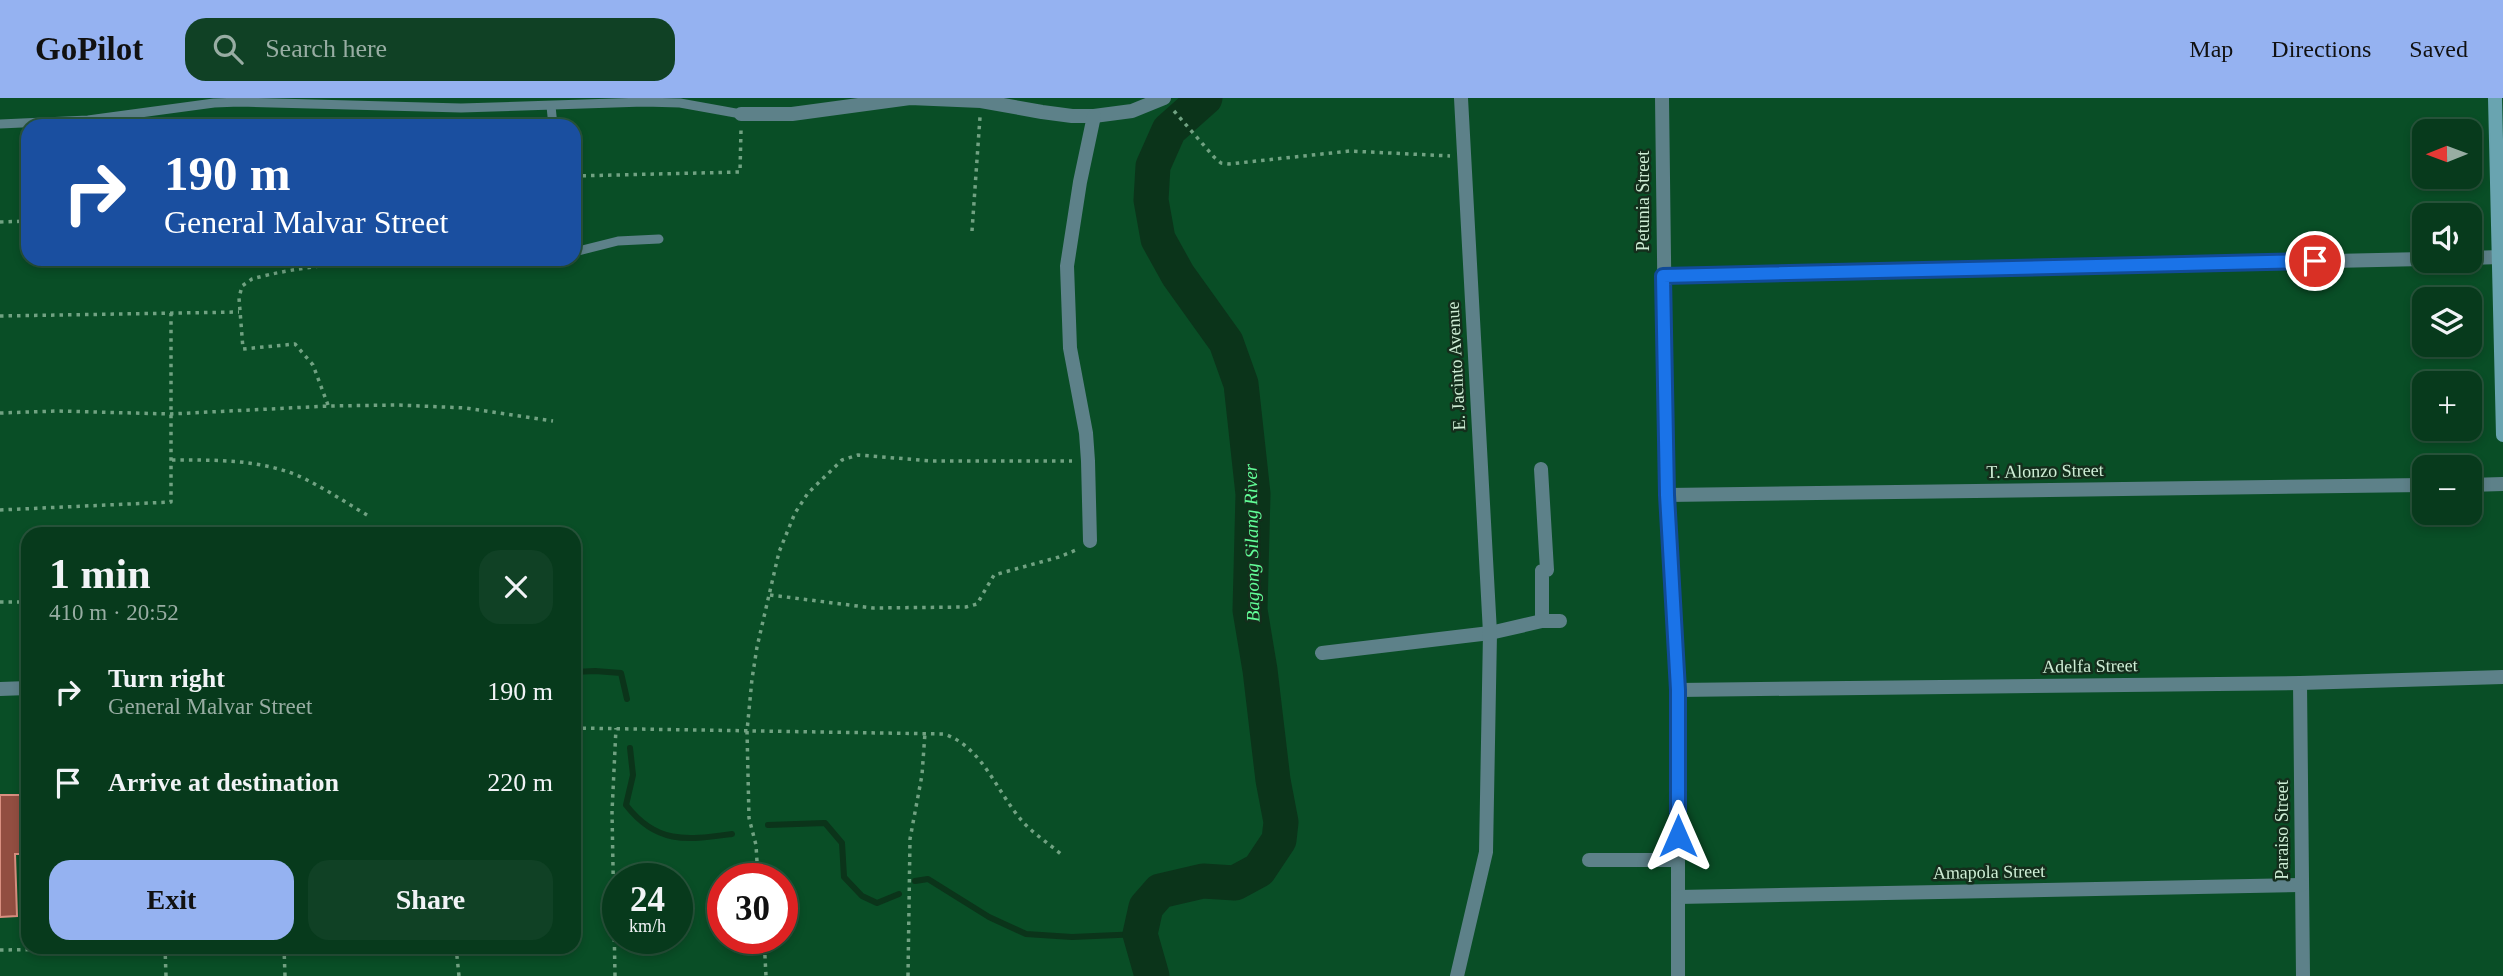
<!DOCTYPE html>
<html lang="en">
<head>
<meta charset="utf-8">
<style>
  :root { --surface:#073a1c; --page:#104125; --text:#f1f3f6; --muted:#98ada3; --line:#28543b; --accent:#95b2f1 }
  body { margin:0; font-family:"Times New Roman",serif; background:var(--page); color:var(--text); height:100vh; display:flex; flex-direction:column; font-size:26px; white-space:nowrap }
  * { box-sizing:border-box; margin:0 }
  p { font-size:23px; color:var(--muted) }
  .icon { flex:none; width:38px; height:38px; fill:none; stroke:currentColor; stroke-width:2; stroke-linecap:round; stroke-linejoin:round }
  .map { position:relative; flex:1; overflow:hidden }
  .details { position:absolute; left:21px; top:429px; width:560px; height:427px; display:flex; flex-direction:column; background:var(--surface); border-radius:21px; box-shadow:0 4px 10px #0003,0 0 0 2px var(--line) }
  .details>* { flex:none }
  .top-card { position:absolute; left:21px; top:21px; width:560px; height:147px; border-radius:21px; box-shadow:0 4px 10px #0003,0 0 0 2px var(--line); background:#1a4fa0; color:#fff; overflow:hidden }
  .needle { width:46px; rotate:269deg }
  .controls { position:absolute; left:2412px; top:21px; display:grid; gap:14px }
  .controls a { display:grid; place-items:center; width:70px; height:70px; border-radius:14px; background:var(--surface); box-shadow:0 4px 10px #0003,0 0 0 2px var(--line); font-size:35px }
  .speed { position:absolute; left:602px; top:765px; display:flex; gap:14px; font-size:35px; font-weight:700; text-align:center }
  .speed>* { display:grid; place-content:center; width:91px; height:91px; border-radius:50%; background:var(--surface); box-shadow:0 4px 10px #0003,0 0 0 2px var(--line); line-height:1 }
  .speed small { font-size:18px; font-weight:400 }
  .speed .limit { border:10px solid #d22; background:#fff; color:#111 }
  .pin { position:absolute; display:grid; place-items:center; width:60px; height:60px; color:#fff; margin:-30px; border:4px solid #fff; border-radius:50%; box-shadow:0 2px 7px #0007 }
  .me { position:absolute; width:77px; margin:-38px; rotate:0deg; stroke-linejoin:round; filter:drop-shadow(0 0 5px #0008) }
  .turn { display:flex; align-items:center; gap:24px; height:147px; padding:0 28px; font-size:32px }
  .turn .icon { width:91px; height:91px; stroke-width:2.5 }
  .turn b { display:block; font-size:49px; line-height:60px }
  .round { display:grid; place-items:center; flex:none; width:74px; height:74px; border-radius:21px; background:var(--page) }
  .overview { display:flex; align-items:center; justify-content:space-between; height:119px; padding:0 28px }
  h1 { font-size:42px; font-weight:600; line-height:52px }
  .primary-button { display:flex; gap:14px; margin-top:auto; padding:14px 28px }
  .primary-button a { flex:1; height:80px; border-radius:21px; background:var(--accent); color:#111; font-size:28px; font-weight:600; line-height:80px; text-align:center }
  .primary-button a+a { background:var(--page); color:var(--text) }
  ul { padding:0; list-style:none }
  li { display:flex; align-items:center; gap:21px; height:91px; padding:0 28px }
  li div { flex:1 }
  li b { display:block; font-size:26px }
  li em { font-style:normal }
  header { display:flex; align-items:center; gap:42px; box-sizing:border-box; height:98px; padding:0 35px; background:var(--accent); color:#111 }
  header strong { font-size:33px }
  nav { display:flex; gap:38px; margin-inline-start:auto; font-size:24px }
  .search { width:490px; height:63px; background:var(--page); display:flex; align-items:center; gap:18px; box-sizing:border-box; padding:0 24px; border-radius:21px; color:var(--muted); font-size:26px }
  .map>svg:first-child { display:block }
</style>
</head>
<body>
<header>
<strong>GoPilot</strong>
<div class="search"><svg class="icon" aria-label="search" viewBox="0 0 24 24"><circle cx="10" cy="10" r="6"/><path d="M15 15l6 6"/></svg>Search here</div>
<nav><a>Map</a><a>Directions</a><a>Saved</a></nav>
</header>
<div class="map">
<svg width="2503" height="878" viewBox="0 0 2503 878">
  <rect width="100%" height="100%" fill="#094e26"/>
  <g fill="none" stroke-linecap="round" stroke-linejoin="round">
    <g stroke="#0b341a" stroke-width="6">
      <path d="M574 574 595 573 621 575 627 601"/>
      <path d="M630 650 633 677 626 707C657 747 687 742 732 736"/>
      <path d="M768 727 825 725 842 745 844 779 862 798 877 805 899 796"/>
      <path d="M915 783 928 781 989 819 1026 836 1072 839 1140 836"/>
    </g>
    <path stroke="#0b341a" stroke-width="35" d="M1152 878 1140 836 1146 809 1160 793 1203 783 1235 785 1259 772 1279 742 1281 724 1273 682 1260 572 1250 512 1253 396 1241 286 1226 244 1178 177 1158 141 1151 102 1153 68 1169 32 1205 0"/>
  </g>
  <path fill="#924e41" stroke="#d98f80" stroke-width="2" d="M0 697H28V756H15L17 818 0 819Z"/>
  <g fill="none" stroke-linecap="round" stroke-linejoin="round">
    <g stroke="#71a282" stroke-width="3.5" stroke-dasharray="3.5 5" stroke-linecap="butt">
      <path d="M1174 13 1214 59 1221 65 1229 66 1350 53 1450 58"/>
      <path d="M574 78 740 74 741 32"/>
      <path d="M0 124 28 123"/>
      <path d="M972 133 980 19"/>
      <path d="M0 218 239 214"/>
      <path d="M328 307 313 267 295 246 243 251 239 200 242 188 252 181C297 168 372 161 419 161 463 162 511 172 554 161"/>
      <path d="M0 315 58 313 170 316 329 308 398 307 466 310 553 323"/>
      <path d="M172 362C215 362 261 361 301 379 324 390 345 404 367 417"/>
      <path d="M0 412 171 404V215"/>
      <path d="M770 497 873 510 966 509 977 506 994 477 1059 459 1076 452"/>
      <path d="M0 504H28"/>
      <path d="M574 630 944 636C983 649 997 695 1023 724 1034 736 1048 745 1061 756"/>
      <path d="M758 780 756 747 749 720 747 633 752 581 757 549 779 454 795 415 808 395 842 362 858 357 932 363H1072"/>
      <path d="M764 840 766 878"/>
      <path d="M165 849 166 878"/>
      <path d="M284 849 285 878"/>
      <path d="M456 849 459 878"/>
      <path d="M0 852 69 851V849"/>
      <path d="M615 878 612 714 616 630"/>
      <path d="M908 878 910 741 922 677 925 635"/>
    </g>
    <g stroke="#5d8189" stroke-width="9">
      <path d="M551 8 553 28"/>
      <path d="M0 26 88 22 214 5 240 4 461 10 644 4 680 5 741 16"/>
      <path d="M574 154 618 143 659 141"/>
    </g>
    <g stroke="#5d8189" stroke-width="14">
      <path d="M1662 0 1667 397 1678 592V878"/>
      <path d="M741 16H792L910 0 981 3 1042 14 1072 18H1094L1132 13 1164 0"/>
      <path d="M2469 160 2500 159"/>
      <path d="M1663 178 2424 161"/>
      <path d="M1541 371 1547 472 1542 473V523"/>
      <path d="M2469 387 2503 386"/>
      <path d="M1667 397 2424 387"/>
      <path d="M1090 443 1088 363 1086 335 1070 250 1067 168 1080 84 1094 18"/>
      <path d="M1322 555 1490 535 1542 523H1560"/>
      <path d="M2300 585 2303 878"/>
      <path d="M0 591 28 590"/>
      <path d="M1678 592 2300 585 2503 579"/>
      <path d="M1589 762H1678"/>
      <path d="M1678 799 2301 787"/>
      <path d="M1457 878 1486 754 1490 535 1461 0"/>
    </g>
    <path stroke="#69a4b0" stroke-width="14" d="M2495 0 2503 337"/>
  </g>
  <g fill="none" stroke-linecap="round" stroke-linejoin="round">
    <g stroke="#114b97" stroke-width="18">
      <path id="route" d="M1678 738V592L1667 397 1663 178 2315 163"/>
    </g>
    <use href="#route" stroke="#1a73e8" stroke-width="12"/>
  </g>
  <g text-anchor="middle" stroke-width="5" stroke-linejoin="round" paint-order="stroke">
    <g font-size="18" fill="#ceedd5" stroke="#142e1c">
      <text transform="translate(1643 103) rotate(-90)" y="6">Petunia Street</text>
      <text transform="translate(1456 268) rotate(-93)" y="6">E. Jacinto Avenue</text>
      <text transform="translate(2045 373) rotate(-1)" y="6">T. Alonzo Street</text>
      <text transform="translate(2090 568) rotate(-1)" y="6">Adelfa Street</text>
      <text transform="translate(2282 732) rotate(-90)" y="6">Paraiso Street</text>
      <text transform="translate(1989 774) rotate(-1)" y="6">Amapola Street</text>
    </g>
    <g font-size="19" font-style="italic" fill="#62fe98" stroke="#142e1c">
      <text transform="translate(1251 445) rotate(-91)" y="7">Bagong Silang River</text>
    </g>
  </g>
</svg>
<div class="controls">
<a><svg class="needle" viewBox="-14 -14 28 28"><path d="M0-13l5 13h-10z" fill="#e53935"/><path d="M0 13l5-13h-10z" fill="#98ada3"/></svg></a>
<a><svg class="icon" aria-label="sound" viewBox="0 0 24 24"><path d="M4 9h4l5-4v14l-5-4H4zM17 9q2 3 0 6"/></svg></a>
<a><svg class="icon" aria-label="layers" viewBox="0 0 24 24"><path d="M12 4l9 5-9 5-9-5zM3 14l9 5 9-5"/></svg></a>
<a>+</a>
<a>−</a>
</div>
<div class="speed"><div>24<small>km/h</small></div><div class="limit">30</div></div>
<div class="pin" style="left:2315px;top:163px;background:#d93025"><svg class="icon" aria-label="arrive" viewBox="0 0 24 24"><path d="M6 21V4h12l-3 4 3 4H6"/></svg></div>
<svg class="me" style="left:1678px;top:738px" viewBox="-20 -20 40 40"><path d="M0-17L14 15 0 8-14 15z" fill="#1a73e8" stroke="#fff" stroke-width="4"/></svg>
<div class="top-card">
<div class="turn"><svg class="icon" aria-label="right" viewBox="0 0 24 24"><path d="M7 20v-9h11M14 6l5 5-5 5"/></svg><div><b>190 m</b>General Malvar Street</div></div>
</div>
<section class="details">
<div class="overview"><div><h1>1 min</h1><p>410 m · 20:52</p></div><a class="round"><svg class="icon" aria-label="close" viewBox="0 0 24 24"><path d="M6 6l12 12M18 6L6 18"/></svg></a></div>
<ul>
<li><svg class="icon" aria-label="right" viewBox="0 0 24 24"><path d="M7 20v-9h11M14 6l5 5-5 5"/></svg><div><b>Turn right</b><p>General Malvar Street</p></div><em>190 m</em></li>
<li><svg class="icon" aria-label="arrive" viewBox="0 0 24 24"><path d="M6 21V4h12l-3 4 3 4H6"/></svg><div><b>Arrive at destination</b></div><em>220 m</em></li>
</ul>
<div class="primary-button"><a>Exit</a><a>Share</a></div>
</section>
</div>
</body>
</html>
